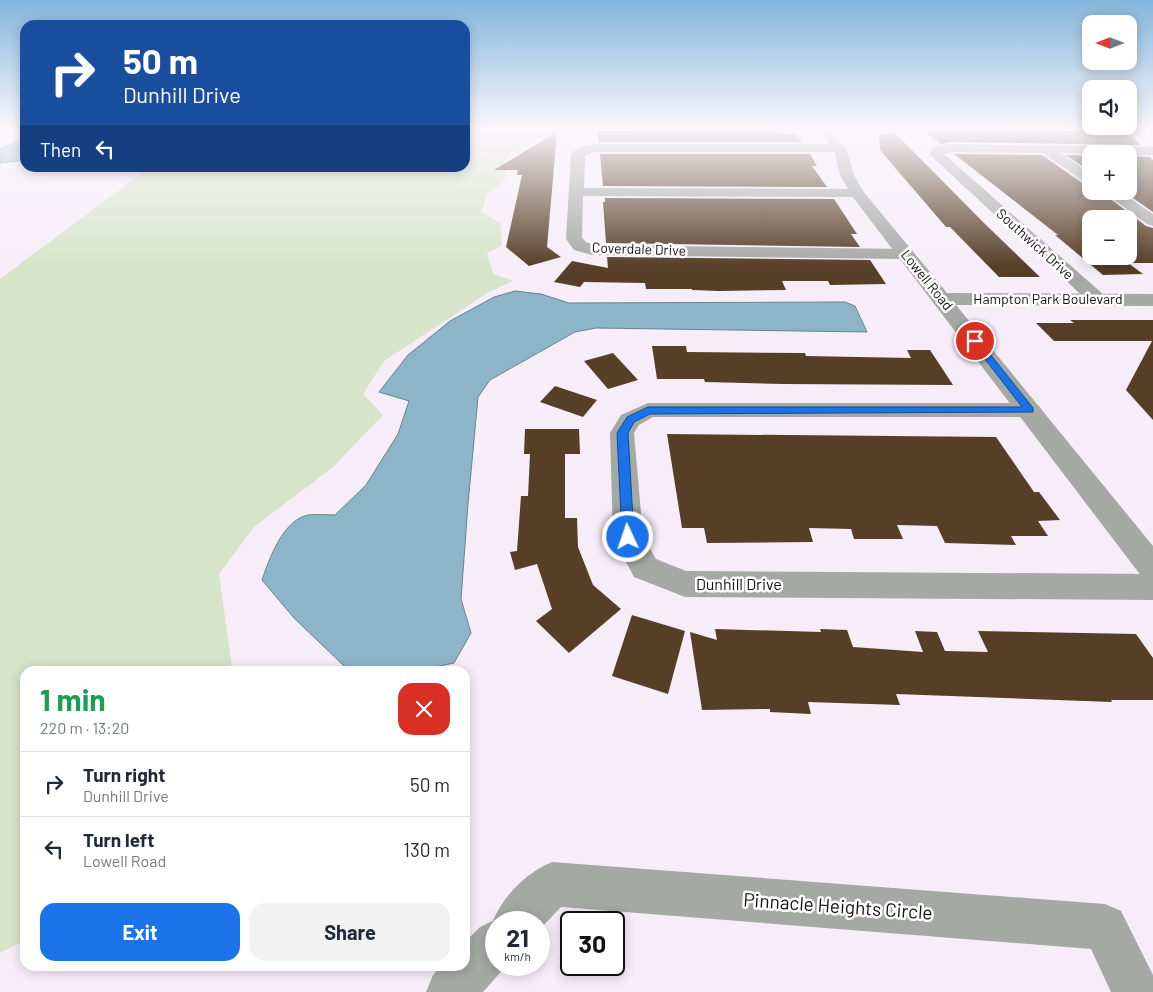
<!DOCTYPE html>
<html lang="en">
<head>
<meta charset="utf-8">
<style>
  :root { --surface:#fff; --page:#f2f2f3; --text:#1f2937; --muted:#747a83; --line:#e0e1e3; --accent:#1a73e8 }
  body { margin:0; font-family:Barlow,sans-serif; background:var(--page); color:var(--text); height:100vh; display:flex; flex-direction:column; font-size:19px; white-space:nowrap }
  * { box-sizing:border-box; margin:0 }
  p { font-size:16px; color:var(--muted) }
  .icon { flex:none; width:28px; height:28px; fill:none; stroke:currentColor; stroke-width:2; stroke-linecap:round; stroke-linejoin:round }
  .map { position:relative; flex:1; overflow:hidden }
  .details { position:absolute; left:20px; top:666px; width:450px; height:305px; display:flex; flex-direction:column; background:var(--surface); border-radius:15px; box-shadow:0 2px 12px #0003 }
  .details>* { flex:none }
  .top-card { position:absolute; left:20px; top:20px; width:450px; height:152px; border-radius:15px; box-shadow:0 2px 12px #0003; background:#1a4fa0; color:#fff; overflow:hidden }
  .needle { width:32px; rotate:270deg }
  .controls { position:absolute; left:1082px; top:15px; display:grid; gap:10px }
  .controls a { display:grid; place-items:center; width:55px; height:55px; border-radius:10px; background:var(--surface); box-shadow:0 2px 12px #0003; font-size:25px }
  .speed { position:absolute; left:485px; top:911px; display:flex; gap:10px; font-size:25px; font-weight:700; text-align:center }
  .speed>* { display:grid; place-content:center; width:65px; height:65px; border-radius:50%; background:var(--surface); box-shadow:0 2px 12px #0003; line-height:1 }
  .speed small { font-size:12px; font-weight:400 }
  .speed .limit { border:2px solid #111; border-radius:8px; background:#fff; color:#111 }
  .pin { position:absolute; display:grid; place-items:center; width:42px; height:42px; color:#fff; margin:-21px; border:2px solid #fff; border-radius:50%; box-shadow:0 1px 5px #0007 }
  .me { position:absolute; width:55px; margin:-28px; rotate:357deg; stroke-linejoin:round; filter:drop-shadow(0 0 4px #0008) }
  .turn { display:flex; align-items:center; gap:18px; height:105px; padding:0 20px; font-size:22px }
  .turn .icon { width:65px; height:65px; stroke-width:2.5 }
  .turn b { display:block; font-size:35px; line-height:42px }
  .then { display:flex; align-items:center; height:48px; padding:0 20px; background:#0003; gap:10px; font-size:19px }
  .round { display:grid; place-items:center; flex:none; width:52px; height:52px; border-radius:15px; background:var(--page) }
  .overview { display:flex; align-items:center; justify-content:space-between; height:85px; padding:0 20px }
  h1 { font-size:30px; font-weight:700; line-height:38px; color:#1e9e55 }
  .primary-button { display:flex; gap:10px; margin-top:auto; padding:10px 20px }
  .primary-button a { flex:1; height:58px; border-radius:15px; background:var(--accent); color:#fff; font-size:20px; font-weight:700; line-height:58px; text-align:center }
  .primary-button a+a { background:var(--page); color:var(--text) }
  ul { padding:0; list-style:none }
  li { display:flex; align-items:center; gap:15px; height:65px; padding:0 20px; border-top:1px solid var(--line) }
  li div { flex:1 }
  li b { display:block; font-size:19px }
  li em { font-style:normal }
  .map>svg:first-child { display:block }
</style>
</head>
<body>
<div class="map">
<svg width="1153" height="992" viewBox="0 0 1153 992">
  <rect width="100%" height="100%" fill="#f6edf8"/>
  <path fill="#d6e4c9" d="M465 128H570L573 130 552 134 510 152 506 161 505 180 486 196 482 212 501 224 502 246 487 253 493 274 513 281 489 292 384 361 363 394 383 415 333 467 254 527 219 574 232 668 237 671H25V940L0 953V279L149 168H465Z"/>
  <g fill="#8cb6c7" stroke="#678491">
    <path d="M25 138V160L0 163V149Z"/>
    <path d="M515 291 541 294 569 303 845 302 855 306 867 332 596 328 575 332 490 380 478 397 468 504 461 599 471 633 454 663 417 671H380L344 666 294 618 262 580C269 559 283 520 308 515 316 514 326 515 335 515L366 485 398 434 409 401 379 392 408 355 450 321 494 297Z"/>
  </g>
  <g fill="#573e26" fill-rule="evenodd">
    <path d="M1003 130 1098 131 1131 134 1140 145 951 142 941 144 926 132H1006Z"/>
    <path d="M597 131 779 132 781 134H796L802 142H599Z"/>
    <path d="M557 132 547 247 561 257 529 266 506 247 522 175H517L518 170H494Z"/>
    <path d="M895 133 984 223 1040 277H999L950 227H946L880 150 879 135Z"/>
    <path d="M600 154H810L817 166H812L827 187 603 186Z"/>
    <path d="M954 154 1042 155 1085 185 1091 186V191H1100L1146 226 1153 228V263H1128L1143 274 1103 275 1055 235H1058ZM1091 219H1129V256H1091Z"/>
    <path d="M1066 155 1091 156V172Z"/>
    <path d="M1129 156 1150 157 1153 160V212L1123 191H1129Z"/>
    <path d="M605 198 834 199 857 234H851L860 247 606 243 603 202H605Z"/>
    <path d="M607 257 870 260 886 284 830 285 828 281H782L786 290 719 291 692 290V289H646L645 283 584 282 580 287 554 282 572 261 608 268Z"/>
    <path d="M1070 320H1153V420L1126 390 1152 341H1054L1036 323H1074Z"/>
    <path d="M652 346H686L687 352 805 353 806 356 911 358 907 350H930L953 385 783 384 705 382 704 379H657Z"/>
    <path d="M613 353 638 380 608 389 584 361Z"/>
    <path d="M555 386 597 400 583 417 540 402Z"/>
    <path d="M525 429H579L580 454H565V518H577L578 547 593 585 621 609 569 653 536 621 552 609 537 564 515 570 510 552 517 551 521 496H528L530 454H524Z"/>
    <path d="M667 434 996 437 1034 492H1039L1060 520 1038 521 1048 536H1011L1016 545 945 543 937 526 897 525 903 539H854L851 529 809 528 813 542 707 543 704 528H682Z"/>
    <path d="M632 615 685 631 668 694 612 676Z"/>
    <path d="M715 629 821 632 820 629 847 630 853 647 923 652 915 631 937 632 945 651 988 652 978 631 1136 634 1153 658V700H1111L1112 702 896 694 900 705 808 702 811 714 770 712V709L702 710 690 632 717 640Z"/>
  </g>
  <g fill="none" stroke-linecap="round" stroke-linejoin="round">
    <g fill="#a5a9a4" fill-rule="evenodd">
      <path d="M593 144H840L846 148 840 152H594L585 156 584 188 857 189 862 190 864 193 862 196 857 197 583 196 582 238 586 242 594 245 906 249 912 250 915 254 912 258 906 259 592 255 574 250 566 239 571 154 578 148Z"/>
      <path d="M951 144 1153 147V155L1060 153 1091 174V184L1086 183 1043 153 951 152 944 154 1104 295 1107 299 1104 303 1097 305 1090 303 929 154 935 147Z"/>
      <path d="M1102 191H1119L1153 214V226L1147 224Z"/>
      <path d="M648 403H1030L1038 405 1042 410 1038 415 1030 417H653L639 425 634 433 643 536 656 559 686 571 1153 574V600L685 597 634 577 613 537 610 433 621 415Z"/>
      <path d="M552 862 1105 904 1121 911 1153 975V992H1111L1091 949 561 907 539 930V922H496V965H507L483 992H426L433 975 441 966H465V942L480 927 493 921C503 896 527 872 552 862Z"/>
    </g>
    <path fill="#a5a9a4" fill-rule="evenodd" d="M817 128H829L846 148 854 175 863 191 947 293 1153 294V306L956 305 1153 546V580L1142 577 852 196 840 175 834 149Z"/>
  </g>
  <linearGradient id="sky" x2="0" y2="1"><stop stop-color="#83b5db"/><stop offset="0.48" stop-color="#fbf7fc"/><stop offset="1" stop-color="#fbf7fc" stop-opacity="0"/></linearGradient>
  <rect width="1153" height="267" fill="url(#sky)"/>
  <path fill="#1a73e8" stroke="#114b97" d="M975 338 978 339 1033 408V412L650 414 634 422 628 433 634 537 632 541H623L622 537 617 433 627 417 648 407H1022L971 341Z"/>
  <g text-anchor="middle" stroke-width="5" stroke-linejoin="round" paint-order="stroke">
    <g font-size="14" fill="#120f12" stroke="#fff">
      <text transform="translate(1035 244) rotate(42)" y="5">Southwick Drive</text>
      <text transform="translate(639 249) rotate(2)" y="5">Coverdale Drive</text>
      <text transform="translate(927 280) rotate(51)" y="5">Lowell Road</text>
      <text x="1048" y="304">Hampton Park Boulevard</text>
    </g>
    <g font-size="16" fill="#120f12" stroke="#fff">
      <text x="739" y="590">Dunhill Drive</text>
    </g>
    <g font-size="19" fill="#120f12" stroke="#fff">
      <text transform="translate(838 906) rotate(4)" y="7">Pinnacle Heights Circle</text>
    </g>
  </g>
</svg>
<div class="controls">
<a><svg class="needle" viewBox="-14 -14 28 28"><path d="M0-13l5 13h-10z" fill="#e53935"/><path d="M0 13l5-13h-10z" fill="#747a83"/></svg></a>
<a><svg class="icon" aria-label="sound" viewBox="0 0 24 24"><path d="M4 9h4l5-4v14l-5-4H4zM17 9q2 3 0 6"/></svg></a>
<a>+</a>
<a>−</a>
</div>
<div class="speed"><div>21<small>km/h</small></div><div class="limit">30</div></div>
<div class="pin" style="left:975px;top:341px;background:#d93025"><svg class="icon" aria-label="arrive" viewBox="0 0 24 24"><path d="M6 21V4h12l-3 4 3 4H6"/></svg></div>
<svg class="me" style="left:628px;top:537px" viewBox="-20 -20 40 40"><circle r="17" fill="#1a73e8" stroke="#fff" stroke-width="3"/><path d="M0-11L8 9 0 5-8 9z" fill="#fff"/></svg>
<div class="top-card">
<div class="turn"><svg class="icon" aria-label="right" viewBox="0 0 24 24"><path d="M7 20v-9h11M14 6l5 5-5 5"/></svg><div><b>50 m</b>Dunhill Drive</div></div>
<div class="then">Then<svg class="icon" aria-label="left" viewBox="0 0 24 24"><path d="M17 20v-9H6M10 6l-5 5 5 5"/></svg></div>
</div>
<section class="details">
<div class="overview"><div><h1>1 min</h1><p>220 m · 13:20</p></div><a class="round" style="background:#d93025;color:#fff"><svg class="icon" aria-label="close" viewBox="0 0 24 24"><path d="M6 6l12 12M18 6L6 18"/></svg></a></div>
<ul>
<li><svg class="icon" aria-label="right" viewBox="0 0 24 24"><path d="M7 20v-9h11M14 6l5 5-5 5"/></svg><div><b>Turn right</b><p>Dunhill Drive</p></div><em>50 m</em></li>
<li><svg class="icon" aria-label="left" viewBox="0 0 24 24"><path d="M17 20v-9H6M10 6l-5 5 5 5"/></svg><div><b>Turn left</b><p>Lowell Road</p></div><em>130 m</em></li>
</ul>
<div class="primary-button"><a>Exit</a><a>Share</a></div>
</section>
</div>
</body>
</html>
